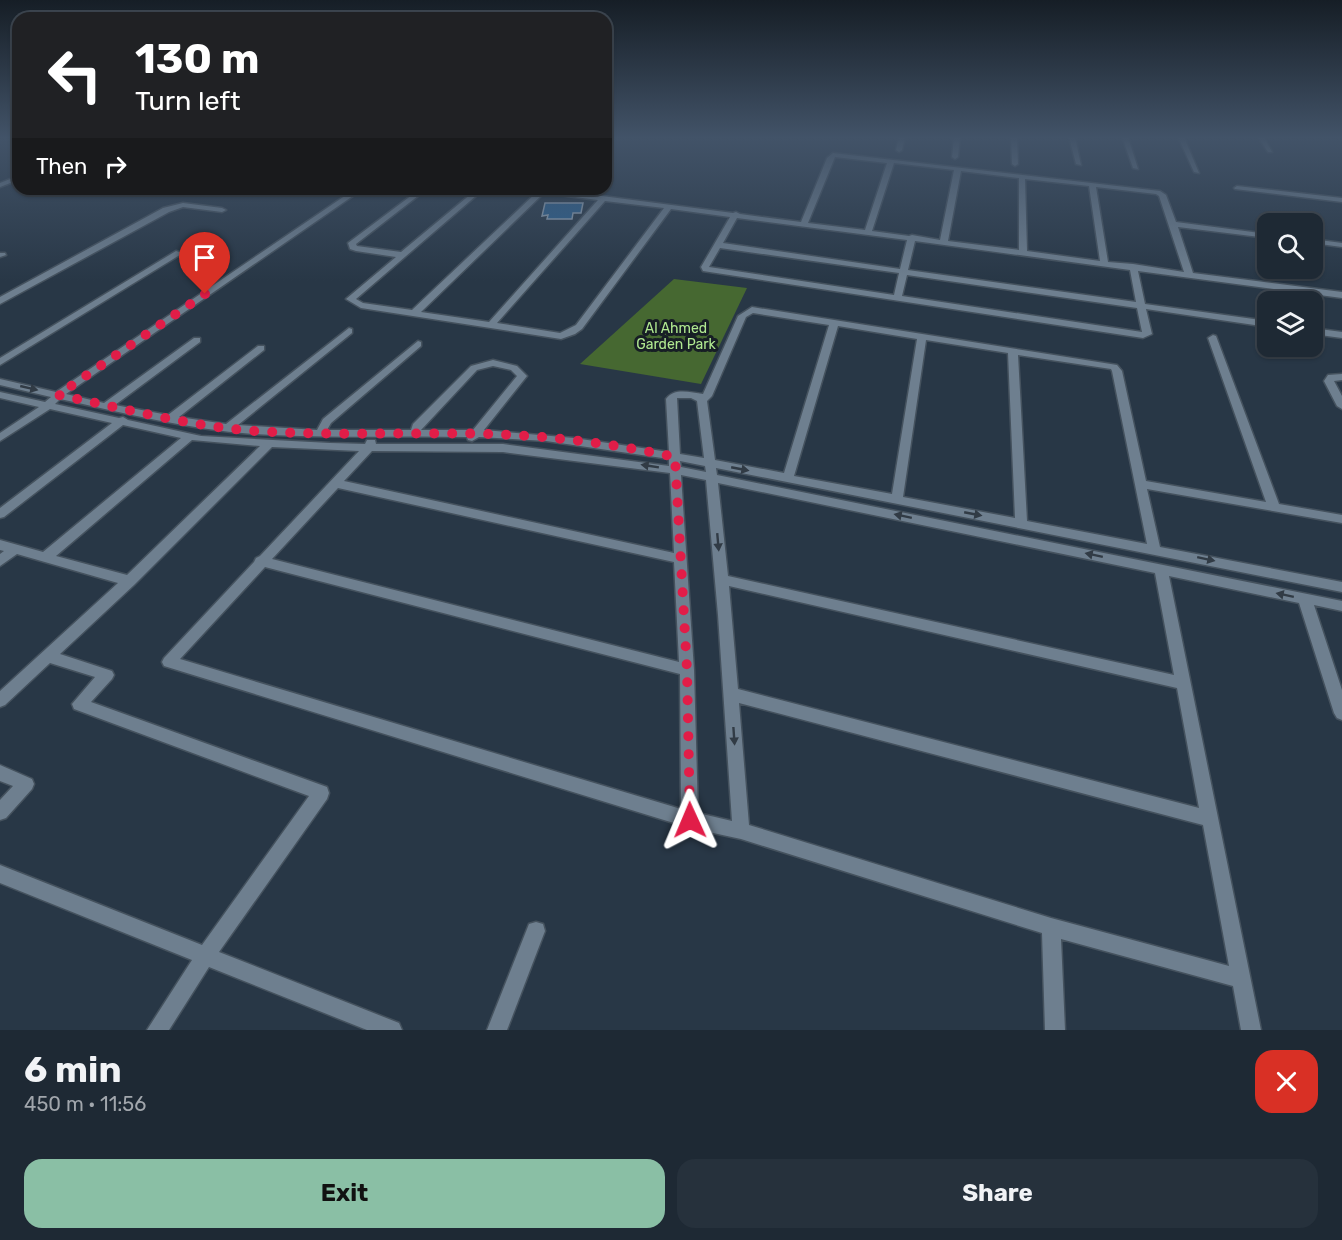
<!DOCTYPE html>
<html lang="en">
<head>
<meta charset="utf-8">
<style>
  :root { --surface:#1e2934; --page:#26313c; --text:#f1f3f6; --muted:#a1a6ac; --line:#3c454f; --accent:#8abfa5 }
  body { margin:0; font-family:Rubik,sans-serif; background:var(--page); color:var(--text); height:100vh; display:flex; flex-direction:column; font-size:22px; white-space:nowrap }
  * { box-sizing:border-box; margin:0 }
  p { font-size:20px; color:var(--muted) }
  .icon { flex:none; width:33px; height:33px; fill:none; stroke:currentColor; stroke-width:2; stroke-linecap:round; stroke-linejoin:round }
  .map { position:relative; height:1030px; overflow:hidden }
  .details { display:flex; flex-direction:column; background:var(--surface); flex:1 }
  .details>* { flex:none }
  .banner { position:absolute; left:12px; top:12px; width:600px; height:183px; border-radius:18px; box-shadow:0 2px 4px #0004,0 0 0 2px var(--line); background:#202124; color:#fff; overflow:hidden }
  .controls { position:absolute; left:1257px; top:213px; display:grid; gap:12px }
  .controls a { display:grid; place-items:center; width:66px; height:66px; border-radius:12px; background:var(--surface); box-shadow:0 2px 4px #0004,0 0 0 2px var(--line); font-size:30px }
  .pin { position:absolute; display:grid; place-items:center; width:51px; height:51px; color:#fff; margin:-62px -26px; border-radius:50% 50% 50% 0; rotate:-45deg; box-shadow:0 0 6px #0007 }
  .pin .icon { rotate:45deg }
  .me { position:absolute; width:66px; margin:-33px; rotate:359deg; stroke-linejoin:round; filter:drop-shadow(0 0 4px #0008) }
  .turn { display:flex; align-items:center; gap:21px; height:126px; padding:0 24px; font-size:27px }
  .turn .icon { width:78px; height:78px; stroke-width:2.5 }
  .turn b { display:block; font-size:42px; line-height:51px }
  .then { display:flex; align-items:center; height:57px; padding:0 24px; background:#0003; gap:12px; font-size:22px }
  .round { display:grid; place-items:center; flex:none; width:63px; height:63px; border-radius:18px; background:var(--page) }
  .overview { display:flex; align-items:center; justify-content:space-between; height:102px; padding:0 24px }
  h1 { font-size:36px; font-weight:700; line-height:45px }
  .primary-button { display:flex; gap:12px; margin-top:auto; padding:12px 24px }
  .primary-button a { flex:1; height:69px; border-radius:18px; background:var(--accent); color:#111; font-size:24px; font-weight:700; line-height:69px; text-align:center }
  .primary-button a+a { background:var(--page); color:var(--text) }
  .map>svg:first-child { display:block }
</style>
</head>
<body>
<div class="map">
<svg width="1342" height="1030" viewBox="0 0 1342 1030">
  <rect width="100%" height="100%" fill="#283746"/>
  <path fill="#466831" d="M674 279 747 288 701 384 580 364Z"/>
  <path fill="#2a6192" stroke="#95a7b9" stroke-width="1.5" d="M545 203H583L581 213H573L572 219H547L548 215 542 216Z"/>
  <g fill="none" stroke-linecap="round" stroke-linejoin="round">
    <g stroke="#45525e" stroke-width="3">
      <g id="minor">
        <path d="M899 137H905L902 150 899 152 896 150Z"/>
        <path d="M954 137H960L958 157 955 159 952 157Z"/>
        <path d="M1011 137H1017L1018 164 1015 166 1012 164Z"/>
        <path d="M1069 137H1075L1081 165 1076 164Z"/>
        <path d="M1122 137H1128L1138 169 1133 168Z"/>
        <path d="M1178 137H1184L1199 173 1194 172Z"/>
        <path d="M1258 137H1264L1272 152H1268Z"/>
        <path d="M833 153 1160 191 1166 195 1176 222 1268 234V238L1178 227 1193 273 1342 292V298L1138 271 1145 304 1268 321V327L1146 309 1152 334 1143 338 703 271 701 267 730 217 671 209 582 329 575 334 561 339 361 308 346 299 396 257 356 251 350 249 348 243 420 189H427L356 244 357 246 401 252 477 189H484L356 299 363 303 412 310 537 192 529 189H548L733 213 736 212 740 214 801 222 827 158ZM835 157 887 163 865 230 808 223ZM894 163 954 170 940 240 912 235 909 236 872 231ZM961 171 1019 178V250L948 241ZM1025 179 1089 186 1100 261 1027 251ZM1096 187 1156 194 1159 196 1184 272 1133 264 1108 262ZM544 193 598 200 489 322 421 312ZM605 201 664 208 576 325 560 333 497 323ZM737 218 907 240 900 269 723 243ZM915 241 1130 270 1136 302 908 270ZM720 248 899 273 894 295 709 267ZM907 275 1137 308 1142 332 902 296Z"/>
        <path d="M18 176V180L0 187V183Z"/>
        <path d="M1237 186 1342 198V202L1235 189 1234 188Z"/>
        <path d="M355 189H363L66 394 104 403 194 338H200V342L115 405 168 415 258 346H264V350L179 417 226 424 349 328 352 329V333L238 425 317 430 323 419 418 341 421 342V346L331 423 327 430H411L413 424 471 366 493 360 517 366 527 376 484 430 574 438 669 452 666 399C675 387 691 393 703 394L738 316 752 307 1117 365 1122 371 1146 481 1266 502 1208 338 1213 335 1216 336 1279 504 1342 515V523L1147 489 1160 547 1342 582V592L716 468 717 475 1342 601V611L1314 605 1342 690V720L1337 718 1334 713 1299 603 1169 576 1261 1030H1241L1233 986 1061 939 1065 1030H1045L1042 933 741 839 690 828 164 666 162 662 164 658 254 562 256 558 260 556 359 451 272 447 134 585 60 654 112 671 114 675 112 679 91 702 327 787 329 793 327 799 219 952 399 1023 402 1030H367L209 967 169 1030H147L192 960 0 883V865L202 945 309 796 74 709 72 704 95 677 50 663 5 705 0 707V691L118 583 17 554 0 566V554L4 551 0 550V540L43 552 181 438 123 425 4 517 0 518V508L112 423 50 409 0 441V433L39 407 0 398V392L45 402 51 397 0 385V379L56 392ZM753 313 829 325 784 473 715 460 707 401 712 396 746 317ZM838 326 917 339 892 494 794 476ZM926 340 1008 353 1015 518 903 497ZM1018 355 1111 369 1112 371 1147 544 1027 521ZM493 366 511 370 517 376 473 430H421L477 370ZM677 398H691L697 401 704 458 680 454ZM60 399C124 413 188 429 253 434 325 439 396 435 467 437L468 440 472 441 479 437 546 441 669 459V466L503 444H376L375 440H367L365 444 330 443 201 436 128 420 123 417 119 418 55 404ZM192 440 260 446 127 575 56 556ZM372 451 503 452 670 473 674 553 344 481ZM680 461 705 466 706 472 681 467ZM681 475 706 480 718 615 732 821 698 813 694 670ZM718 483 1155 573 1174 675 728 576ZM338 488 674 562 679 662 272 559ZM265 567 680 674 681 809 180 659ZM729 586 1177 688 1199 808 738 689ZM739 703 1203 825 1229 966 1051 918 749 825Z"/>
        <path d="M183 203 222 208 226 210 222 212 183 207 169 212 0 304V297L163 208Z"/>
        <path d="M1312 239 1342 243V247L1312 243Z"/>
        <path d="M176 251 183 253 0 365V358Z"/>
        <path d="M0 253H5L6 255 0 257Z"/>
        <path d="M1312 328 1342 332V338L1312 334Z"/>
        <path d="M1342 374V380L1334 381 1342 396V409L1337 406 1324 381 1328 375Z"/>
        <path d="M0 765 32 779 34 784 32 789 6 818 0 820V800L13 786 0 781Z"/>
        <path d="M536 922 543 924 545 931 507 1030H487L529 924Z"/>
      </g>
    </g>
    <use href="#minor" fill="#6e7f8f" fill-rule="evenodd"/>
  </g>
  <defs><path id="oneway-solid" d="M-6-.8H1V-3.2L6.5 0L1 3.2V.8H-6Z" transform="scale(1.5)"/></defs>
  <g fill="#313b45">
    <use href="#oneway-solid" transform="translate(29 388) rotate(13)"/>
    <use href="#oneway-solid" transform="translate(650 466) rotate(-171)"/>
    <use href="#oneway-solid" transform="translate(740 469) rotate(11)"/>
    <use href="#oneway-solid" transform="translate(973 514) rotate(11)"/>
    <use href="#oneway-solid" transform="translate(903 516) rotate(-168)"/>
    <use href="#oneway-solid" transform="translate(718 542) rotate(85)"/>
    <use href="#oneway-solid" transform="translate(1094 555) rotate(-168)"/>
    <use href="#oneway-solid" transform="translate(1206 559) rotate(12)"/>
    <use href="#oneway-solid" transform="translate(1285 595) rotate(-168)"/>
    <use href="#oneway-solid" transform="translate(734 736) rotate(86)"/>
  </g>
  <linearGradient id="sky" x2="0" y2="1"><stop stop-color="#161e26"/><stop offset="0.49" stop-color="#425368"/><stop offset="1" stop-color="#425368" stop-opacity="0"/></linearGradient>
  <rect width="1342" height="281" fill="url(#sky)"/>
  <g fill="none" stroke-linecap="round" stroke-linejoin="round">
    <path stroke="#e11d48" stroke-width="10" stroke-dasharray="0 18" d="M205 294 58 395C123 408 188 426 254 431 333 436 412 432 490 434 552 436 615 444 675 457L687 670 690 820"/>
  </g>
  <g text-anchor="middle" stroke-width="6" stroke-linejoin="round" paint-order="stroke">
    <g font-size="14" fill="#b0e890" stroke="#171e25">
      <text x="676" y="333">Al Ahmed<tspan x="676" dy="16">Garden Park</tspan></text>
    </g>
  </g>
</svg>
<div class="controls">
<a><svg class="icon" aria-label="search" viewBox="0 0 24 24"><circle cx="10" cy="10" r="6"/><path d="M15 15l6 6"/></svg></a>
<a><svg class="icon" aria-label="layers" viewBox="0 0 24 24"><path d="M12 4l9 5-9 5-9-5zM3 14l9 5 9-5"/></svg></a>
</div>
<div class="pin" style="left:205px;top:294px;background:#d93025"><svg class="icon" aria-label="arrive" viewBox="0 0 24 24"><path d="M6 21V4h12l-3 4 3 4H6"/></svg></div>
<svg class="me" style="left:690px;top:820px" viewBox="-20 -20 40 40"><path d="M0-17L14 15 0 8-14 15z" fill="#e11d48" stroke="#fff" stroke-width="4"/></svg>
<div class="banner">
<div class="turn"><svg class="icon" aria-label="left" viewBox="0 0 24 24"><path d="M17 20v-9H6M10 6l-5 5 5 5"/></svg><div><b>130 m</b>Turn left</div></div>
<div class="then">Then<svg class="icon" aria-label="right" viewBox="0 0 24 24"><path d="M7 20v-9h11M14 6l5 5-5 5"/></svg></div>
</div>
</div>
<section class="details">
<div class="overview"><div><h1>6 min</h1><p>450 m · 11:56</p></div><a class="round" style="background:#d93025;color:#fff"><svg class="icon" aria-label="close" viewBox="0 0 24 24"><path d="M6 6l12 12M18 6L6 18"/></svg></a></div>
<div class="primary-button"><a>Exit</a><a>Share</a></div>
</section>
</body>
</html>
